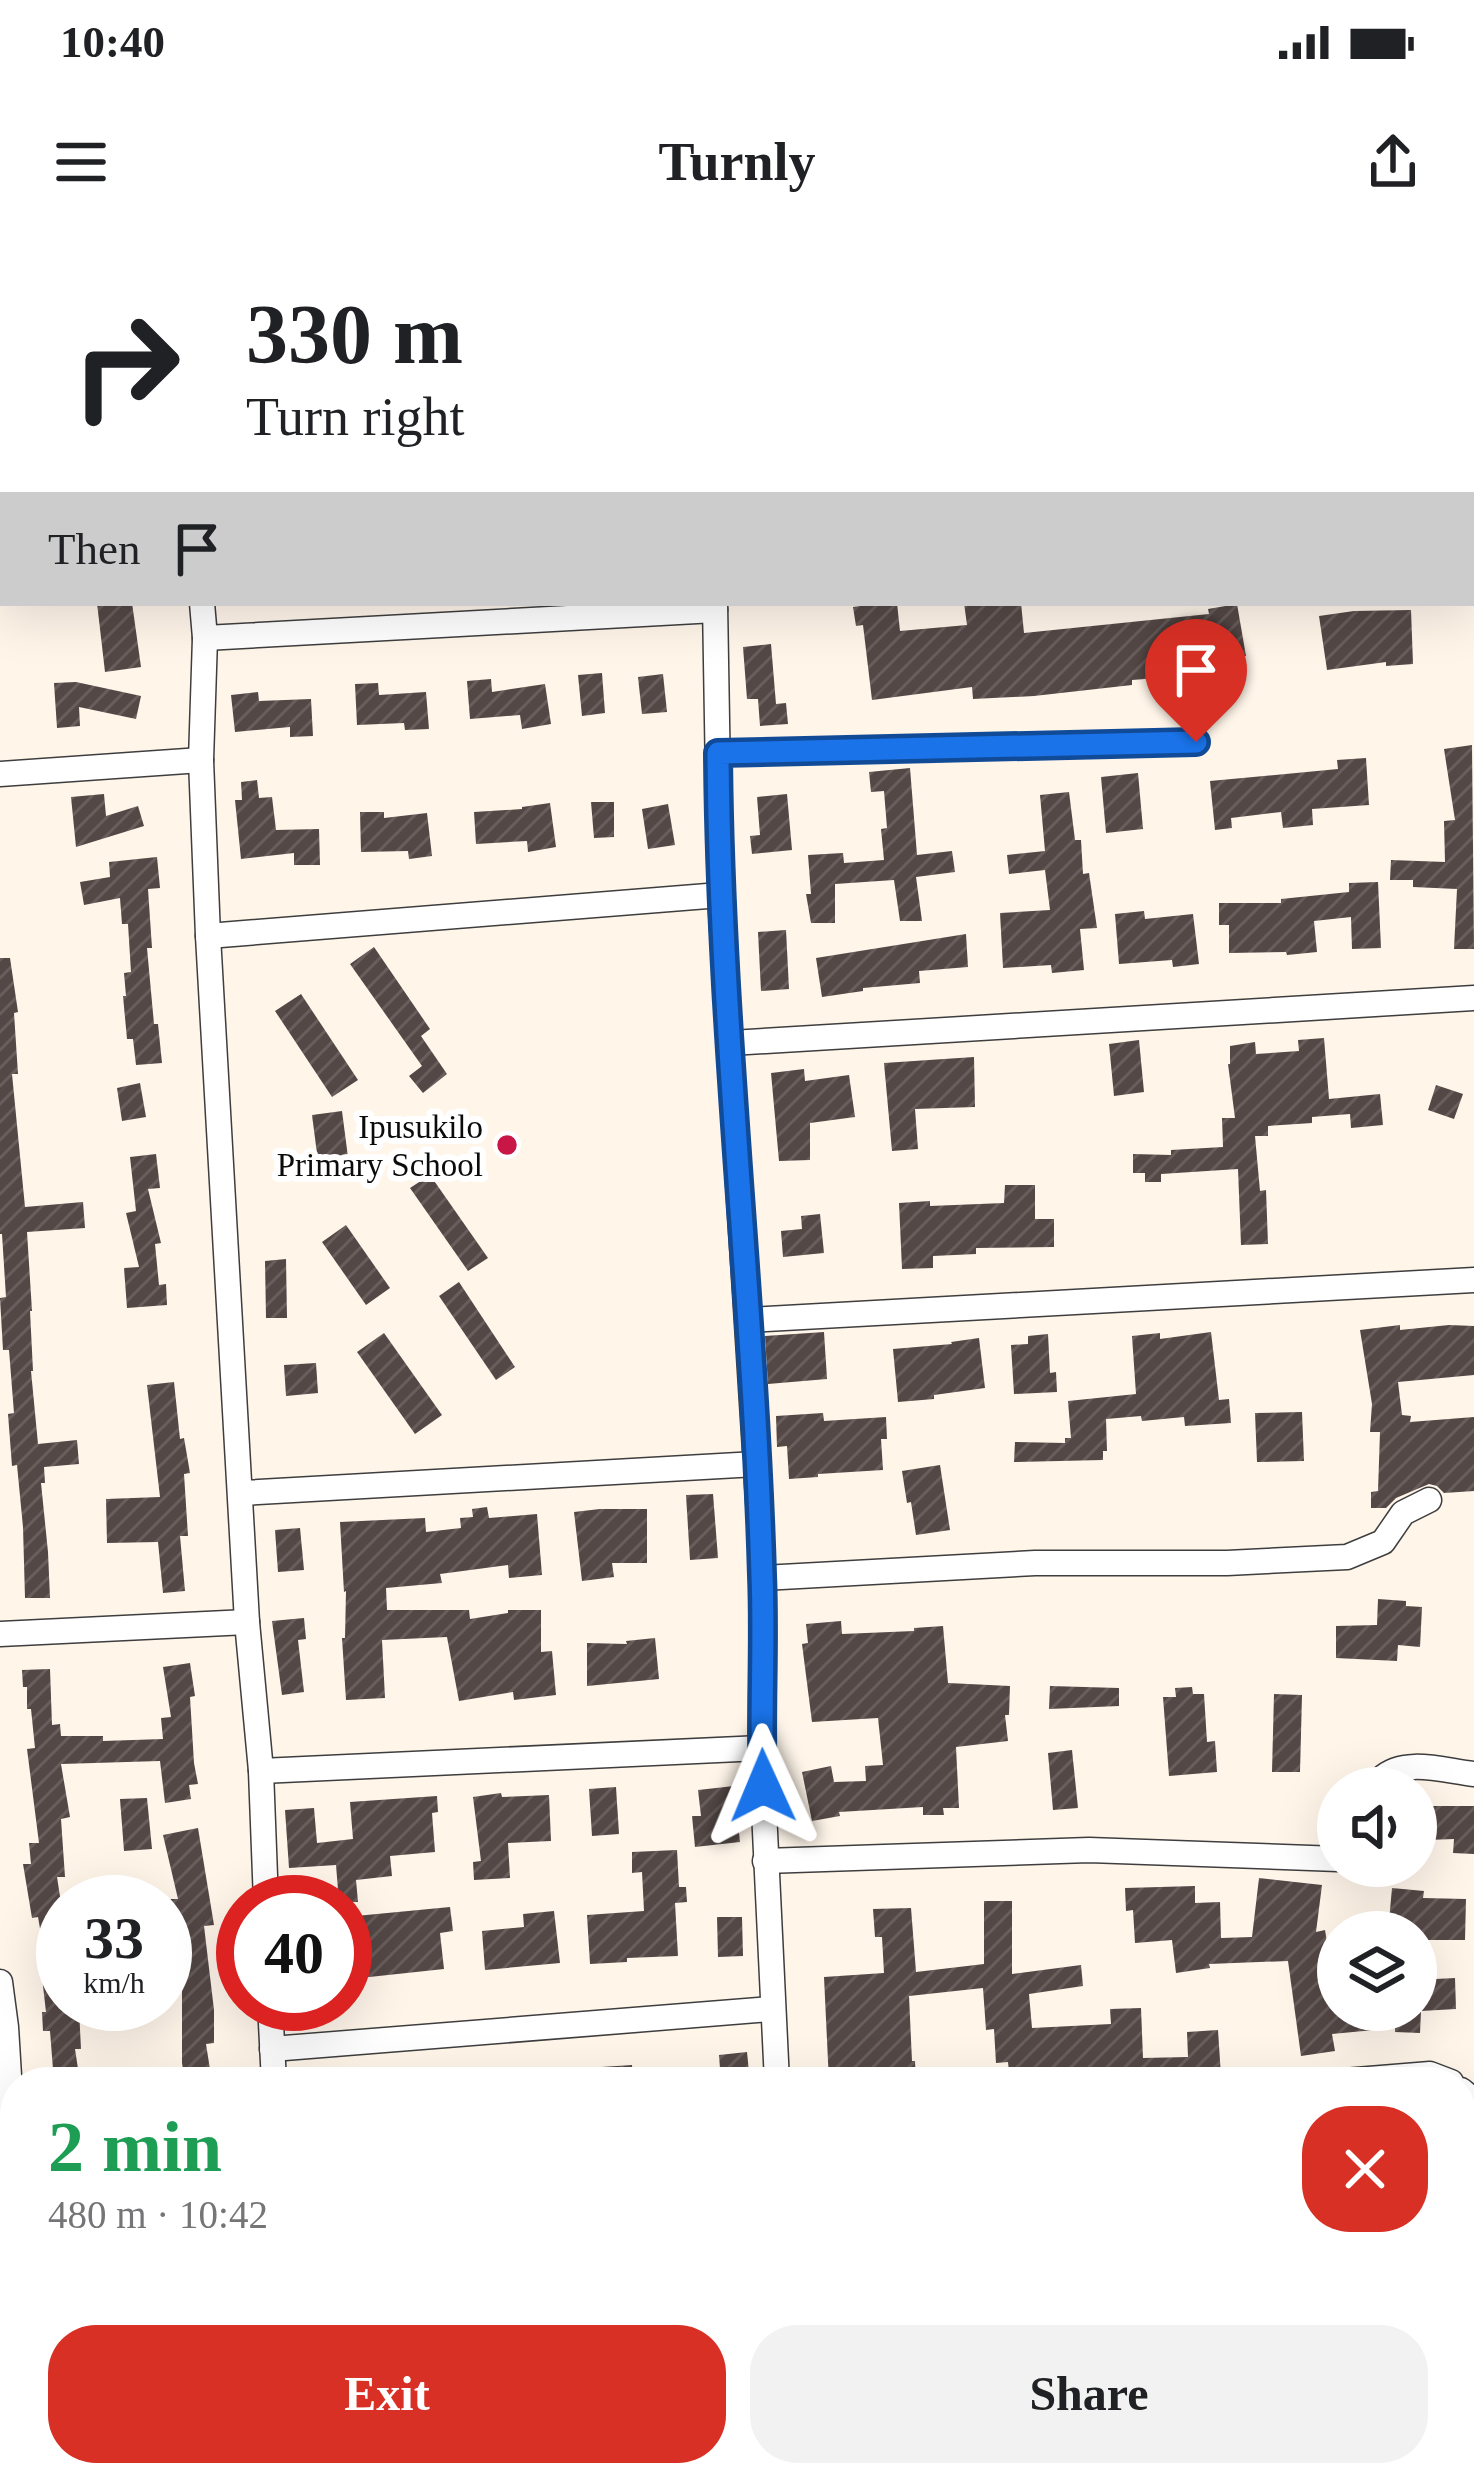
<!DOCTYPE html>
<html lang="en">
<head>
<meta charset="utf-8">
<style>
  :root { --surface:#fff; --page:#f2f2f2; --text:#202124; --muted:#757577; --accent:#d93025 }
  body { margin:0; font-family:Georgia,serif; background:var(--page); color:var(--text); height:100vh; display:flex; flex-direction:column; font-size:45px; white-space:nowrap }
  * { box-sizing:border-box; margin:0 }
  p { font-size:39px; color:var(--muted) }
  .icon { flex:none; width:66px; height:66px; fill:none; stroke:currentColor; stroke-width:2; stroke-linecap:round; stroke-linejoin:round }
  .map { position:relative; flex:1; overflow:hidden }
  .panel { position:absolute; left:0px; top:1827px; width:1476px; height:420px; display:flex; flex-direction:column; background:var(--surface); border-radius:48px 48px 0 0; box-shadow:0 12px 48px #0002 }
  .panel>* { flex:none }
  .guide { position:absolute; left:0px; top:0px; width:1476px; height:366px; box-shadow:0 12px 48px #0002; background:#fff; color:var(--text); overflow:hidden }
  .controls { position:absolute; left:1317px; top:1527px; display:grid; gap:24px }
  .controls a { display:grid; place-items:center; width:120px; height:120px; border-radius:50%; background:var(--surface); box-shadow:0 12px 48px #0002; font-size:60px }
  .speed { position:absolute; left:36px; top:1635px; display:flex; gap:24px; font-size:60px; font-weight:700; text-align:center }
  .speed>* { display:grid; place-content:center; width:156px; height:156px; border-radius:50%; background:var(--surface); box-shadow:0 12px 48px #0002; line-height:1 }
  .speed small { font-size:30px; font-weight:400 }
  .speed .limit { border:18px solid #d22; background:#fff; color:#111 }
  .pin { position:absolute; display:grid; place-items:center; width:102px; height:102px; color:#fff; margin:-123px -51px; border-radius:50% 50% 50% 0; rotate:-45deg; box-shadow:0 0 12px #0007 }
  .pin .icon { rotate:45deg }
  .me { position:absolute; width:132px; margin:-66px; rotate:359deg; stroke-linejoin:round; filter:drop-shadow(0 0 9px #0008) }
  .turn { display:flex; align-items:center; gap:42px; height:252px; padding:0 48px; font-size:54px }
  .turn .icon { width:156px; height:156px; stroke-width:2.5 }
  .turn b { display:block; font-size:84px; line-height:102px }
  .then { display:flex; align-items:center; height:114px; padding:0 48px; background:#0003; gap:24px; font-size:45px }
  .round { display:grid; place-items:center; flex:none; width:126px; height:126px; border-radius:48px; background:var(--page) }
  .overview { display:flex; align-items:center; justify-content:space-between; height:204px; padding:0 48px }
  h1 { font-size:72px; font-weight:700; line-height:90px; color:#1e9e55 }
  .primary-button { display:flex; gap:24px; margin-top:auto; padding:24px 48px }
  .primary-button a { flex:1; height:138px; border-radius:48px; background:var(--accent); color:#fff; font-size:48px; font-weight:700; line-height:138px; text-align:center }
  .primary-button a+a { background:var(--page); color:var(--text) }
  .status { display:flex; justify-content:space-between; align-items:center; height:84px; padding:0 60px; background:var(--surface); direction:ltr }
  .status svg { height:33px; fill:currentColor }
  header { display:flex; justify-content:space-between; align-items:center; height:156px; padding:0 48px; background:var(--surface); font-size:54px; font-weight:700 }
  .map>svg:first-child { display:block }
</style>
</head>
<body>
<div class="status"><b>10:40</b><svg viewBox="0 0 49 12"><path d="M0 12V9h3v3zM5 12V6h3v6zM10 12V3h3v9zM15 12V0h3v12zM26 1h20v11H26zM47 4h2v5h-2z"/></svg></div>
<header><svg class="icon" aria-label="menu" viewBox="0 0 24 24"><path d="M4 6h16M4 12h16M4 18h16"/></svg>Turnly<svg class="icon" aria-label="share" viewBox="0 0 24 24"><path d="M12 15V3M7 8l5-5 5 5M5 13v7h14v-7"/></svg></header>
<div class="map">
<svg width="1474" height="2247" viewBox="0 0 1474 2247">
  <defs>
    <pattern id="building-hatch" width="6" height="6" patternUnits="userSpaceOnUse" patternTransform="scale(3)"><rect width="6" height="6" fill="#544846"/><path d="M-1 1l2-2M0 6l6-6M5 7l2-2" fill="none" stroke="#685e5c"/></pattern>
  </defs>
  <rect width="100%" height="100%" fill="#fff5e9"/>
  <g fill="url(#building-hatch)">
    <path d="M97 363H132L141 427 105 432Z"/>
    <path d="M881 363H897L900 391 967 385 964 363H1021L1024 393 1209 374 1208 369 1237 364 1246 416 1184 428V436L1132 440V445L1034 456 973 459 972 447 872 460 863 385 856 386 853 367Z"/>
    <path d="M1411 370 1413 424 1386 426V422L1327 430 1319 376 1354 371Z"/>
    <path d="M771 404 776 464 786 463 788 484 760 486 758 459H747L743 407Z"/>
    <path d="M602 433 605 473 582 476 578 435Z"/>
    <path d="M663 434 667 472 642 474 638 437Z"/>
    <path d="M491 439 492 452 545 444 551 484 522 489 520 475 470 479 467 441Z"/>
    <path d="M76 442 141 456 136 479 79 467 80 486 57 488 54 443Z"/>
    <path d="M378 443 379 455 426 452 429 489 405 490 404 483 357 485 355 444Z"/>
    <path d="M258 452 259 461 311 459 313 496 290 497V487L235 492 231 455Z"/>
    <path d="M1472 505 1474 709H1454L1457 649 1413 647V640H1390L1391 620 1445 622 1444 581 1455 580 1444 509Z"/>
    <path d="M1366 518 1369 565 1312 569 1313 585 1283 588 1281 572 1231 578 1232 588 1215 590 1210 541 1338 529 1337 520Z"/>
    <path d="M910 528 917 615 952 611 955 632 916 637 922 681H900L894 640 835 644V683H811L806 654H811L808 615 843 613 844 623 884 620 881 589 887 588 884 551 871 552 869 532Z"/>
    <path d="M1138 533 1143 589 1106 593 1101 537Z"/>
    <path d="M257 540 259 558 272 557 276 590 319 589 320 625H294V613L241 619 235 560H242L241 542Z"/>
    <path d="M1069 552 1075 600H1081L1083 634 1089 633 1097 688 1080 689 1084 730 1052 733 1051 725 1003 728 1000 673 1050 670 1045 630 1009 634 1007 615 1045 611 1040 555Z"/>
    <path d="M104 554 106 576 138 566 144 586 76 607 71 557Z"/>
    <path d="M787 554 792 610 752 614 750 596 760 595 757 557Z"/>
    <path d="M591 562H614V597L594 598Z"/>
    <path d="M550 563 556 607 528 612 527 601 476 604 474 572 522 569V567Z"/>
    <path d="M668 564 675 605 648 609 642 569Z"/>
    <path d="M360 572H384V578L427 573 432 616 409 619 408 611 361 612Z"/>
    <path d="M157 617 160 648 148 649 152 708H147L154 784H158L162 823 136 825 133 799H127L123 756H126L124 733 131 732 128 684H122L120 658 84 665 80 642 110 637 109 622Z"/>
    <path d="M1378 642 1381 708 1352 709 1351 677 1314 681 1317 712 1287 715 1286 712 1229 713V685H1219V663H1281V659L1349 652V643Z"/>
    <path d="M1144 671 1145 679 1193 674 1199 724 1173 727 1172 720 1119 724 1115 674Z"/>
    <path d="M786 690 789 749 761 751 758 692Z"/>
    <path d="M966 694 968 727 919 731 920 743 863 748V751L822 757 816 718Z"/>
    <path d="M374 707 430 789 421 796 447 834 423 853 409 836 422 826 350 724Z"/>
    <path d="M0 718H10L18 772 14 773 18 834H12L25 967 83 962 85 988 27 992 32 1071H30L33 1131H31L38 1204 77 1200 79 1224 44 1227 45 1243H41L48 1312 50 1358H25L23 1287 17 1225 12 1226 8 1174 14 1173 9 1110H3L0 1058 6 1057 2 994H0Z"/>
    <path d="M301 754 358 840 332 857 275 771Z"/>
    <path d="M1324 798 1329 859 1380 854 1383 885 1351 888 1350 874 1312 877V883L1268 886V896H1255L1260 951 1266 950 1268 1004 1241 1005 1238 929 1161 934V942H1145V933H1133V914L1171 915V910L1223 907 1222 878H1235L1228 824H1230V806L1255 802 1256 814 1299 811 1298 800Z"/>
    <path d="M1139 800 1144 852 1114 856 1109 804Z"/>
    <path d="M974 817 975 867 915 869 918 909 892 911 884 823Z"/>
    <path d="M804 829 805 841 849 835 855 877 810 883V920L779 921 771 833Z"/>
    <path d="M140 843 146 877 122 881 117 848Z"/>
    <path d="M1436 845 1463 854 1454 879 1428 870Z"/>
    <path d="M342 871 349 925 319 929 312 875Z"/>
    <path d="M156 914 160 948 148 949 161 1003 155 1004 159 1045 166 1044 167 1065 127 1068 124 1028 139 1027 126 973 136 971 130 917Z"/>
    <path d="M430 935 488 1018 468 1031 410 948Z"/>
    <path d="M1005 945H1035V979H1054V1007L976 1008V1014L933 1016V1028L902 1029 899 963 930 961V966L1004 963Z"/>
    <path d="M820 974 824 1013 783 1017 781 991 802 989 801 976Z"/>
    <path d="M346 985 390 1048 366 1065 322 1002Z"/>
    <path d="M286 1019 287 1078H266L265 1021Z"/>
    <path d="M459 1042 515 1127 496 1140 439 1056Z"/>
    <path d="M1400 1085V1090L1449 1085 1474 1086V1135L1398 1142 1402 1175 1411 1176 1410 1182 1474 1177V1251L1444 1253 1437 1246 1429 1244 1396 1258 1386 1268H1371V1252L1378 1251 1380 1192H1370L1372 1164 1360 1090Z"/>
    <path d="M824 1092 827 1139 768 1144 765 1096Z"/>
    <path d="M1211 1092 1219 1160 1229 1159 1231 1183 1185 1186 1184 1177 1142 1181 1141 1176 1106 1179 1107 1211H1103V1220L1014 1222 1015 1202 1065 1203V1198H1071L1068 1161 1136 1154 1132 1096 1160 1093V1099Z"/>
    <path d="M384 1093 442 1175 415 1194 357 1112Z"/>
    <path d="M1048 1094 1050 1133 1056 1132 1057 1152 1014 1154 1011 1105 1028 1104V1096Z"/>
    <path d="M979 1098 985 1148 934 1155V1159L898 1162 893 1109 952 1104 951 1102Z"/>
    <path d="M316 1123 318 1153 286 1156 284 1125Z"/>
    <path d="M174 1142 180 1199 184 1198 190 1233 184 1234 188 1296H180L185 1351 163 1353 158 1302 107 1303 106 1259 160 1257 147 1145Z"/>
    <path d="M1302 1172 1304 1221 1257 1222 1255 1173Z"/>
    <path d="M823 1173 824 1181 886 1177 887 1199H881L883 1230 818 1234V1237L789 1239 787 1206 777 1207 776 1176Z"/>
    <path d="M940 1225 950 1290 916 1295 911 1262 907 1263 902 1231Z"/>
    <path d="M713 1254 718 1318 690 1320 686 1255Z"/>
    <path d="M487 1267 489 1278 537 1274 542 1335 509 1338 508 1325 440 1334 442 1343 386 1348 387 1370H469L470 1379 508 1373V1370H541V1412L552 1411 556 1455 514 1460 513 1452 459 1461 447 1397 382 1400 385 1458 346 1460 342 1398H345L346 1351 344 1352 340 1282 425 1278 426 1292 461 1288 460 1278 473 1277 472 1269Z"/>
    <path d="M600 1269H647V1323H612L614 1337 582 1341 574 1272Z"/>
    <path d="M300 1288 304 1330 278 1332 275 1290Z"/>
    <path d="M1378 1359 1406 1361V1366L1422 1367 1420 1407 1398 1405 1397 1421 1336 1418V1386L1377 1385Z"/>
    <path d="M304 1378 306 1399 298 1400 304 1452 282 1455 272 1381Z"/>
    <path d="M841 1381 842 1394 914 1391V1388L943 1386 948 1443 1010 1446 1009 1475H1005L1008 1501 956 1507 959 1568H943L944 1575H923V1567L839 1572 840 1576 812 1581 802 1532 831 1526 834 1542 866 1541 865 1526 883 1525 878 1478 812 1482 802 1404 808 1403 806 1384Z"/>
    <path d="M655 1398 659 1439 587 1446V1403L627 1404 626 1401Z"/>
    <path d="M190 1423 195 1456 190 1457 194 1523 198 1544 189 1545 191 1559 165 1563 160 1521 61 1524 70 1577 61 1579 65 1637H57L63 1676V1771L79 1769 81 1809H75L80 1842H54L50 1791H43L42 1772H46L42 1737 46 1736 42 1700 38 1677 32 1678 23 1624H31L29 1603H39L27 1509 35 1508 31 1469H27V1447H23L22 1430 50 1429 52 1485 60 1484 61 1496H103V1501L163 1499 161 1478 171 1477 163 1427Z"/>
    <path d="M1050 1446 1119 1448V1466L1049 1469Z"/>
    <path d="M1192 1447 1193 1454H1204L1207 1502 1215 1501 1217 1532 1169 1536 1163 1457H1176L1175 1448Z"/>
    <path d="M1274 1454 1302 1455 1300 1532H1272Z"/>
    <path d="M1072 1510 1078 1568 1053 1570 1048 1513Z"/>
    <path d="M734 1546 740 1602 695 1607 692 1576H701L698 1550Z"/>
    <path d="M616 1547 619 1594 592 1596 589 1549Z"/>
    <path d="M501 1553 502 1557 549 1555 551 1601 508 1603 510 1638 474 1640 473 1622 481 1621 473 1557Z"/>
    <path d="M437 1556 438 1572 432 1573 435 1612 390 1616 392 1636 356 1640 358 1662H339L336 1625 289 1628 285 1570 314 1568 317 1603 353 1599 350 1562Z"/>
    <path d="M147 1558 152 1609 124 1611 120 1559Z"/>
    <path d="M1428 1566H1474V1614L1453 1613 1454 1599 1428 1600Z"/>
    <path d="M198 1588 214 1685 204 1686 214 1770V1803L206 1804 212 1842H185L182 1823V1749L175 1690 165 1691V1669L171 1668 170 1659H178L163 1595Z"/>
    <path d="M677 1610 679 1647H686L687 1662 675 1663 678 1716 627 1718V1722L590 1724 587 1675 644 1671 642 1632 632 1633V1612Z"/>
    <path d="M1259 1638 1322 1645 1316 1692 1325 1690 1329 1714H1324L1329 1760 1337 1759 1338 1770H1416V1740L1455 1738 1456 1769 1421 1771 1420 1793 1395 1792V1788L1332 1794 1335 1811 1301 1816 1288 1721 1209 1724 1210 1728 1176 1733 1172 1700 1135 1703 1133 1670 1126 1671 1125 1648 1195 1646V1663L1220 1662 1221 1698 1252 1697Z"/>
    <path d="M1392 1648 1424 1651 1423 1658 1466 1659 1465 1700H1416V1692H1388Z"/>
    <path d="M984 1661H1012V1734L1081 1725 1083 1746 1029 1754 1032 1788 1111 1784 1110 1769 1141 1768 1143 1818 1188 1817 1187 1792 1218 1790 1221 1836 1197 1838V1842H1010L1008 1822 996 1823 994 1789 986 1790 983 1748 909 1756 912 1821H915L916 1842H829L824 1737 884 1733 882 1697H875L873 1669 911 1668 916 1732 984 1724Z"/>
    <path d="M450 1667 453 1691 440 1693 444 1729 360 1738 356 1676Z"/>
    <path d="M554 1671 560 1723 485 1730 482 1691 524 1687 523 1674Z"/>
    <path d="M717 1677H742L743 1716 718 1717Z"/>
    <path d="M747 1812 750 1842H721L719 1815Z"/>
    <path d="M632 1825 633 1842H570V1829Z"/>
  </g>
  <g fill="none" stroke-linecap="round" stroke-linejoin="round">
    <g stroke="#3e3e3e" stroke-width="27">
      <g id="minor">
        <path d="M174 0 175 3"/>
        <path d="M1446 0 1448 3"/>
        <path d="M714 3 717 0"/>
        <path d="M1473 30 1474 31"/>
        <path d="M1473 201H1474"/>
        <path d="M202 363 205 398 201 520 208 696 247 1382 261 1531 266 1662"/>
        <path d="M715 363 720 655 763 1338 761 1508 777 1842"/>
        <path d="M205 398 715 370"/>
        <path d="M718 513 1196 502"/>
        <path d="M0 534 201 520"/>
        <path d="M208 696 720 655"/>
        <path d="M731 803 1474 758"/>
        <path d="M748 1080 1474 1040"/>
        <path d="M241 1253 756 1224"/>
        <path d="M763 1338 1035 1323H1227L1347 1317 1383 1302 1403 1273 1429 1260"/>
        <path d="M0 1394 247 1382"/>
        <path d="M261 1531 761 1508"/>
        <path d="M1381 1548V1539C1404 1517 1445 1531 1474 1534"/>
        <path d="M765 1621 1089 1610 1338 1619"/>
        <path d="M0 1742 6 1787 15 1933"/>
        <path d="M270 1764 274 1842"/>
        <path d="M272 1809 771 1769"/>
        <path d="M1332 1842 1430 1834 1451 1842"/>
        <path d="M1461 1850 1474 1861"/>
        <path d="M0 2184 12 2074 15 2007"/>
        <path d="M288 2247V2232"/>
        <path d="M733 2247 749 2232"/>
        <path d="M1109 2247 1111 2232"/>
      </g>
    </g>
    <use href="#minor" stroke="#fff" stroke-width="24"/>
  </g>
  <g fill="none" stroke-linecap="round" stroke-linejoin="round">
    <g stroke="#114b97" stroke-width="30">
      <path id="route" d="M763 1546C760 1476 765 1406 762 1335 754 1061 720 788 718 513L1196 502"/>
    </g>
    <use href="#route" stroke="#1a73e8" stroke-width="21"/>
  </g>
  <circle fill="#c81647" stroke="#fff" stroke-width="4.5" cx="507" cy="905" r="12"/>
  <g text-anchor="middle" stroke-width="12" stroke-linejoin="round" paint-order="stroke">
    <g font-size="33" fill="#0b0b0b" stroke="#fff" text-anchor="end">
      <text x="483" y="898">Ipusukilo<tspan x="483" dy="38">Primary School</tspan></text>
    </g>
  </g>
</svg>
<div class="controls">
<a><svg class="icon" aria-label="sound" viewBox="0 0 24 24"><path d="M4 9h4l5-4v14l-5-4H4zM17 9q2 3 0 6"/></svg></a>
<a><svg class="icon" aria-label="layers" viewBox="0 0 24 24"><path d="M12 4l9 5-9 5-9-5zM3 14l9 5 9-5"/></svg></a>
</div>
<div class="speed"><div>33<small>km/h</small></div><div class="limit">40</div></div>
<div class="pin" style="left:1196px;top:502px;background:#d93025"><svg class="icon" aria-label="arrive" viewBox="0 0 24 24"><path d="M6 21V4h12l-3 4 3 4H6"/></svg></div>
<svg class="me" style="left:763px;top:1546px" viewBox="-20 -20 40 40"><path d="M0-17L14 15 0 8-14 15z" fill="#1a73e8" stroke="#fff" stroke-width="4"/></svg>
<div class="guide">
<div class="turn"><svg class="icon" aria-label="right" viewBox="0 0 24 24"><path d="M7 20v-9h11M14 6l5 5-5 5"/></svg><div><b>330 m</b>Turn right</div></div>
<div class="then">Then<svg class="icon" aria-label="arrive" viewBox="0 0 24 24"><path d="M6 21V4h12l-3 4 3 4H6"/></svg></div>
</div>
<section class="panel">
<div class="overview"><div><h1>2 min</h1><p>480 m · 10:42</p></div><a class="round" style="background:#d93025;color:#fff"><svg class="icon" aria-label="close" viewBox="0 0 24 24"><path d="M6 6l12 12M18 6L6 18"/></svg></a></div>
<div class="primary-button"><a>Exit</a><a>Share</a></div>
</section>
</div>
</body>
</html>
